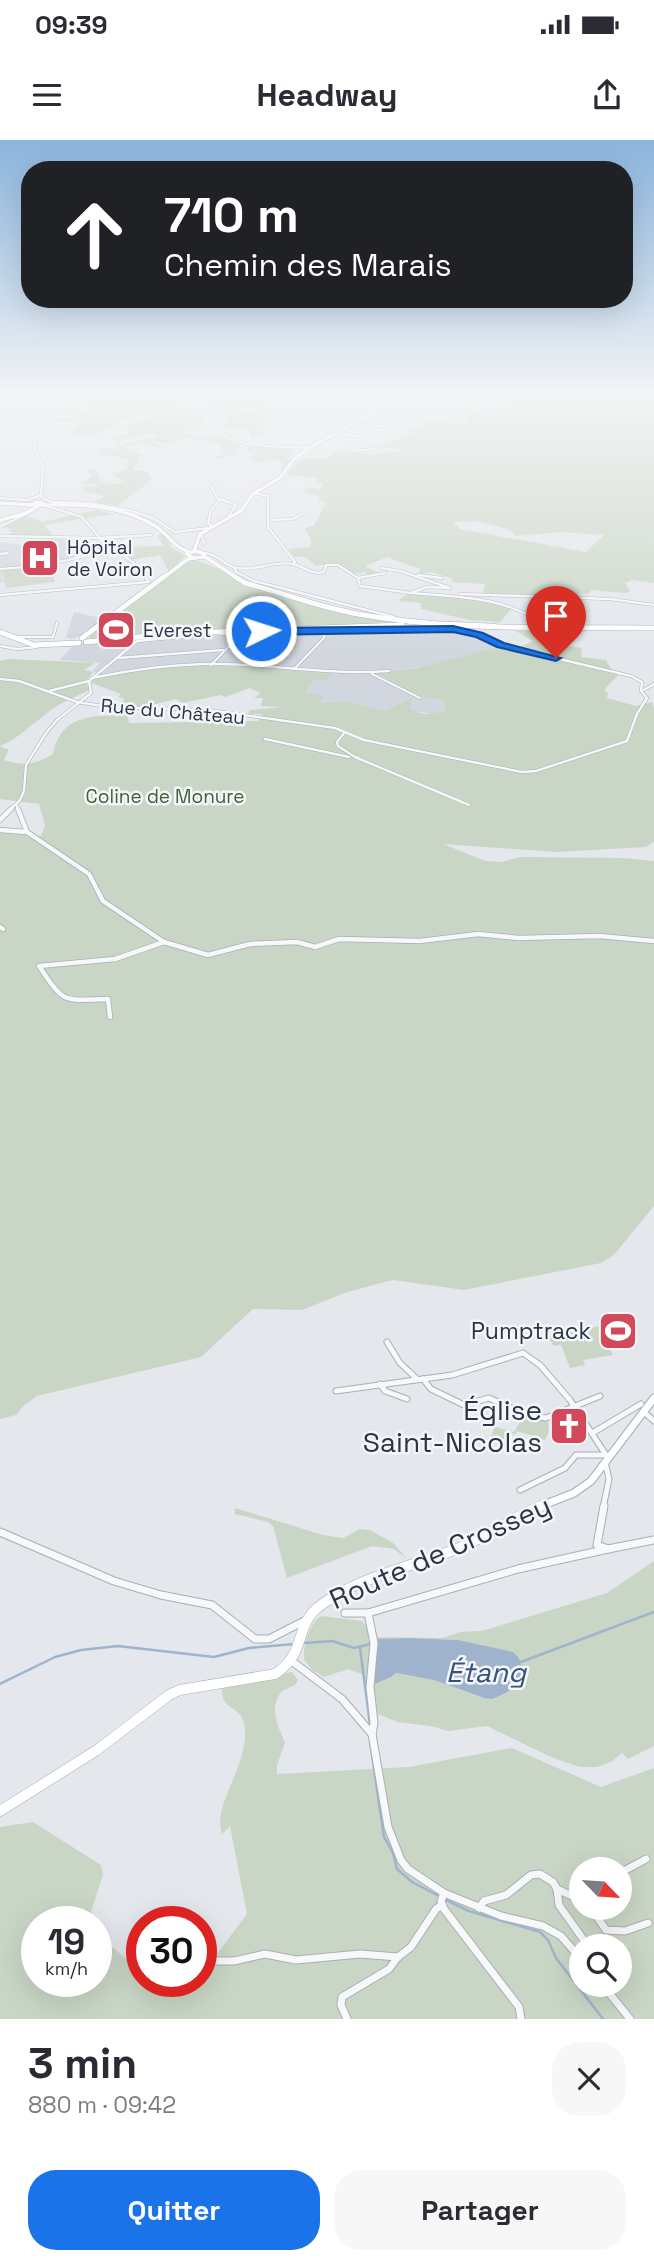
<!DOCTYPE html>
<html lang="fr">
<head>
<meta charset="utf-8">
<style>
  :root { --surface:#fff; --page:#f7f7f7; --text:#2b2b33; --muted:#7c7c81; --accent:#1a73e8 }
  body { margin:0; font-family:"Space Grotesk",sans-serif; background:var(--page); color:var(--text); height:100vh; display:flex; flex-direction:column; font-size:26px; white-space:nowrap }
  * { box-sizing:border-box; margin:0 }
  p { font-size:23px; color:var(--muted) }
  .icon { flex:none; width:38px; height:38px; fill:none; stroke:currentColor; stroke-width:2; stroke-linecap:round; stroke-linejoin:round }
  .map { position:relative; height:1879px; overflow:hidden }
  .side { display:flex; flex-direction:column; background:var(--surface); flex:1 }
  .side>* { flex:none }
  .hud { position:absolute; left:21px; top:21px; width:612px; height:147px; border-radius:28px; box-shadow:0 7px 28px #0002; background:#202124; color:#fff; overflow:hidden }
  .needle { width:46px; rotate:115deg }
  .controls { position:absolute; left:569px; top:1717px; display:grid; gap:14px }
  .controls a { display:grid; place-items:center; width:63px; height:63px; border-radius:50%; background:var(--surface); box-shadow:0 7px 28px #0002; font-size:35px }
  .speed { position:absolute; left:21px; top:1766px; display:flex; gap:14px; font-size:35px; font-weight:700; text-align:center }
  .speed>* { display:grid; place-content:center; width:91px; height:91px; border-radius:50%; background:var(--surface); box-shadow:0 7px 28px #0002; line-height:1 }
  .speed small { font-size:18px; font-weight:400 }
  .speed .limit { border:10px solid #d22; background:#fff; color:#111 }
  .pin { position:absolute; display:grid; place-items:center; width:60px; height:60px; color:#fff; margin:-72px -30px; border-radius:50% 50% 50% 0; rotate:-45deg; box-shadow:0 0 7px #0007 }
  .pin .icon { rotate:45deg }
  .me { position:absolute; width:77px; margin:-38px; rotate:86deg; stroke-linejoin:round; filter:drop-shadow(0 0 5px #0008) }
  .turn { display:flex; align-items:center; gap:24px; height:147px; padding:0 28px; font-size:32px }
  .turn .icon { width:91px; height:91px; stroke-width:2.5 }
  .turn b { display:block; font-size:49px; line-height:60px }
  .round { display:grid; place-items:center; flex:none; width:74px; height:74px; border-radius:28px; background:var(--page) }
  .summary { display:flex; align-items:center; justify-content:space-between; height:119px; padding:0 28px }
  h1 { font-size:42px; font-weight:800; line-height:52px }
  .cta { display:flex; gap:14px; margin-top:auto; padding:14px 28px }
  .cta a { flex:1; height:80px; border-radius:28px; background:var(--accent); color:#fff; font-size:28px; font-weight:800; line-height:80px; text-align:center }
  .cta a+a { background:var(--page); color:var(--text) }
  .status { display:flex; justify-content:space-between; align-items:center; height:49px; padding:0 35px; background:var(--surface); direction:ltr }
  .status svg { height:19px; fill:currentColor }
  header { display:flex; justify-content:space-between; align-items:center; height:91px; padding:0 28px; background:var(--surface); font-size:32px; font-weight:800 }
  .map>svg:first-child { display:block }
</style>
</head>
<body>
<div class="status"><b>09:39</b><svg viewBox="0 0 49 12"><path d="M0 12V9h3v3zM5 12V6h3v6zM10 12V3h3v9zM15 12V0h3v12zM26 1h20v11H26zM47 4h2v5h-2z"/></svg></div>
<header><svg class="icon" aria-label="menu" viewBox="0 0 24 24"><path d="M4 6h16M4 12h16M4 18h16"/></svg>Headway<svg class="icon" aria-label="share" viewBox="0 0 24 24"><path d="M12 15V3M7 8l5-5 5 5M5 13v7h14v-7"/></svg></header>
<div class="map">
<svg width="654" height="1879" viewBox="0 0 654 1879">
  <rect width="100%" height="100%" fill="#e4e7ec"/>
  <g fill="#d2d6de">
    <path d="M53 396 78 406 72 408 85 415 61 423 1 429 4 443H0V402L29 406Z"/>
    <path d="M74 472 105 479 81 496 71 499 66 497Z"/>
    <path d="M360 487H454L476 490 479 495 502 506 427 526 380 533 416 555 444 561 445 570 433 574 415 571 411 567V557L385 571 345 561 319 563 323 557 305 553 316 539 144 528 94 538 97 533 92 531 100 523 60 520 74 504 186 494Z"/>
  </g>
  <g fill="#c9d6c5" fill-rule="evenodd">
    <path d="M114 257H180L177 260 166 261 194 270 185 271V274L200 275 206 283 195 291 184 290 183 293 207 297 215 294 245 308 236 309V314L222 319 215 318 224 313 219 304 202 300 200 302 183 298 170 304 149 301 168 309C159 310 155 306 146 304 138 302 131 307 123 304L159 296 154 293 117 301 110 297 127 294V285L154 275 148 273 114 283 96 296H74L75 290 82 284 81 281H55L54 278H77L78 274 92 266 85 264 100 258Z"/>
    <path d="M238 257H265L267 267C256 259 246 270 234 271 225 272 213 268 204 267L211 262 227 263Z"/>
    <path d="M556 257H654V443L633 440 625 443 630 451 625 453 591 450 589 454H577L576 458 483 454 485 444 451 442 454 439 431 432 419 435 420 429 387 417 365 426 379 433 368 436 365 432 354 434 336 423 316 426 305 417H295L288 409 311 407V400L305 388 314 386 326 362 318 360 320 356 302 352 309 347 318 349 324 345 316 341 319 338 288 335 289 331 303 319H326L339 310 369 314 400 312V309L378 307 413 293 409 291 428 281 463 284 469 282 466 279 475 273 496 278 515 272 512 266 519 264 524 267ZM476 381 508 389 516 396 562 392 604 395 586 412 460 389 453 382Z"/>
    <path d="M266 270 262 280 264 297 251 298 247 287H225L228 278H225L237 272Z"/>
    <path d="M120 305 145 316 138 317 139 321 133 330 147 331 150 335 148 337 153 339 117 366 94 362 103 356 85 351 83 347 103 346 82 343 92 336 87 330H97L102 343 120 344 123 339 116 337 113 333 127 330 128 319 100 314 99 308 118 309 116 306Z"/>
    <path d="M249 306 297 308 287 319 291 321 285 331H280L283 322 269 318C260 323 256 325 249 317L254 315 253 312 264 316 257 311 247 312Z"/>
    <path d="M97 370 113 374 44 385 52 395 38 398 6 396 12 393 8 391 11 389 2 387 25 375 42 382Z"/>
    <path d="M163 394 172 408 183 414 184 417 169 432 160 415 131 420 124 415 130 413 127 407 164 406 157 395Z"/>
    <path d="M190 420H196L220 429 246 446 387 481 375 485 259 486 91 500 90 497 98 488Z"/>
    <path d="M50 426 55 442 6 448 2 430Z"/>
    <path d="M407 454 480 459 511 469 500 482 470 480 421 469V463L398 461Z"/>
    <path d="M516 491H567L568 506 582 508 581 517 606 520 611 529 619 534 604 550 608 553 607 558 636 566 652 562 654 569V702L646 707 557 712 443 704 485 721 502 722 519 717 624 718 654 721V1066L614 1115 601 1123 464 1150 393 1140 347 1152 302 1170 253 1169 201 1217 37 1256 22 1267 16 1275 0 1279V691L41 696 45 685 39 664 0 659V521L10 519 95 523 84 530 93 532 85 542 90 550C75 557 59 563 46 574 30 586 19 598 0 606L9 610 4 620C24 626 35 625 53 614 61 574 93 576 127 575L129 583 258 581 262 574H248L250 570 282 567 261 566 263 558H254L261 553 250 548 225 557 220 555 183 563 176 559 136 569 114 567 125 559 118 557 121 554 91 543 93 539C172 518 251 527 331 534L326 540 316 539 305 553 324 556 320 563 345 561 385 571 412 557 411 568C421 576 433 575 445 570L444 561 416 555 378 533 417 528 502 506H522L533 501Z"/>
    <path d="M600 1186 613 1215 583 1220 585 1225 570 1228 561 1205 554 1206 548 1197Z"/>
    <path d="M524 1276 548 1282 549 1291 545 1300 517 1291 515 1294 510 1293 506 1304 490 1299 495 1287 514 1292Z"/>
    <path d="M235 1368 323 1395 343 1398 360 1389 370 1390 393 1403 407 1419 394 1409 372 1406 287 1438 273 1386 268 1382 235 1374Z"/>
    <path d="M654 1421V1606L628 1619 622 1613 611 1622 597 1627H580L553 1618 487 1586 448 1591 431 1586 397 1582 378 1574C373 1557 365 1551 362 1534L348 1529 324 1537 312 1530 304 1519C303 1506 310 1481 322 1476L362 1481 376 1497 442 1498 460 1492 482 1491 607 1453ZM408 1498 458 1500 519 1518 525 1538 513 1550 494 1559 484 1558 434 1540 395 1533 390 1539 374 1543 378 1499Z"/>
    <path d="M292 1532 298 1540 295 1545 282 1551C268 1569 278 1585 285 1603L277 1625V1634L409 1627 512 1608 601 1647 654 1628V1879H0V1687L33 1682 101 1725 103 1735 88 1781 37 1782V1841H96V1793L132 1824 142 1828V1841H201V1821L214 1818 247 1774 230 1686 222 1694C211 1664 252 1623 244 1583 241 1571 232 1570 226 1563 222 1559 223 1552 221 1547ZM581 1729H620V1768H581ZM581 1806H620V1844H581Z"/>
  </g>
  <path fill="#9fb4cc" d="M408 1498 458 1500 513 1512 519 1518 525 1538 514 1549 493 1559 484 1558 434 1540 396 1533 390 1538 374 1544 378 1499Z"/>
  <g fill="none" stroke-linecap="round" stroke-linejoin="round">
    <g stroke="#9fb4cc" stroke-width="2.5">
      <path d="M305 1503 332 1501 354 1508 371 1504"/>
      <path d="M360 1508 370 1584"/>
      <path d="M521 1522 654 1472"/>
      <path d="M0 1544 55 1517 81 1510 118 1506 214 1517 249 1508 294 1504"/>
      <path d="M370 1601 384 1697 393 1713 397 1729 412 1742 437 1755"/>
      <path d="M446 1760 469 1771 540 1792 548 1800 556 1818 603 1879"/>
    </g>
    <g stroke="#a9aeb7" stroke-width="3.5">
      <g id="street-far3">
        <path d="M211 257 209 263 198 270C214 294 234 305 263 305 266 295 263 279 266 265"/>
        <path d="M226 257 231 258"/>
        <path d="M388 257 399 259"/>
        <path d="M407 257 430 260 434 257"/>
        <path d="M451 257 485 262"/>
        <path d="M521 264 532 257"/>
        <path d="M0 271 22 257"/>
        <path d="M481 274 492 265 494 257"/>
        <path d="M362 278 402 285 413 283"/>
        <path d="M351 285 372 289"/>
        <path d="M246 289 252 305"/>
        <path d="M335 293 365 297 378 290 392 289"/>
        <path d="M364 298 352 305 355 311 373 309"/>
        <path d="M262 306 310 308"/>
        <path d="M215 344 212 348 217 358 236 365 228 377"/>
        <path d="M254 353 268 356V387L295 422 293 424"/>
        <path d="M40 356 51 362 89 363 128 370 153 378 175 392 209 388"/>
        <path d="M0 358 28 360 41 355 43 327 34 308 36 300"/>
        <path d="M46 366 82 377 100 398"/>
        <path d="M269 380 293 379 304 373"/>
        <path d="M212 386 208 384 211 370 220 360"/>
        <path d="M0 387 32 371"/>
        <path d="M0 396 98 398 151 395"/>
        <path d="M202 396 204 404"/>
        <path d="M99 399 134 423 149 442"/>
        <path d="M204 413C218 414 221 423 233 427 253 433 273 420 293 424 306 427 310 435 324 432L326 425H338L358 438 360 446 411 453"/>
        <path d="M0 414 8 413"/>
        <path d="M234 427 236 432 254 441 394 477"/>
        <path d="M381 428 400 431 450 448 427 447 411 453C457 457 505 456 544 485L542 486"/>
        <path d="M0 429C46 426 88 419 130 399"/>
        <path d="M418 435 442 438"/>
        <path d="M358 438 385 433"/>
        <path d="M460 454 610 459 654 465"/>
        <path d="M0 455 148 442"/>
        <path d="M451 483 495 485"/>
        <path d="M384 488C425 489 463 486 500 505L631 536 642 542 641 551"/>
        <path d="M221 494 239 495"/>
        <path d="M14 497H53L57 483"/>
        <path d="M137 501 202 495"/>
        <path d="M0 506 17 509 37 507"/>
        <path d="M118 518 223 510"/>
        <path d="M211 525 239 496"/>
        <path d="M294 529 324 498 325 489"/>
        <path d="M372 534 420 558"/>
        <path d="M92 538C135 529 178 523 221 524 277 525 333 535 389 531"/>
        <path d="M0 539 19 541 77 562 109 567 209 570 335 588 364 600 522 632 536 631 627 601 637 574 647 558 641 551"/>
        <path d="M49 551 89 541 137 501"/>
        <path d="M642 551 654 544"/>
        <path d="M345 592 337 602 338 606 355 617 469 665"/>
        <path d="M265 599 349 617"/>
        <path d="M17 666 19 671"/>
        <path d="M9 671 20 660 24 651 26 625 46 593 57 580 91 553 89 541"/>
      </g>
    </g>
    <g stroke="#a9aeb7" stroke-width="6">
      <g id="street-far2">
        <path d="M18 669 27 692 89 734 103 761 164 802 208 815 250 804 297 802 315 807 339 799 420 801 478 794 519 798 599 796 654 801"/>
        <path d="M0 680 11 669"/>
        <path d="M0 690 27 692"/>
        <path d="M0 787 3 789"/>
        <path d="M110 877 108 859C62 860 65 865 39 826L115 819 164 802"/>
      </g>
    </g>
    <g stroke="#a9aeb7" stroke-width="7">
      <g id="street-far1">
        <path d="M387 1202 400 1223 417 1239"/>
        <path d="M423 1239 431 1249 464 1265 489 1258 527 1275 546 1278 600 1256"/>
        <path d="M380 1244 385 1251 407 1259"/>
        <path d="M336 1251 452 1235 523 1213 540 1225 570 1260 608 1318"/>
        <path d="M644 1272 654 1281"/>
        <path d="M594 1292 641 1264"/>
        <path d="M520 1350 565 1328 576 1315H604"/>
        <path d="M603 1368 609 1339 605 1322"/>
      </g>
    </g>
    <g stroke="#a9aeb7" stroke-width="9">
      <g id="street">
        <path d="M0 1392 114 1441 161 1455 212 1465 255 1499H269L306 1480"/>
        <path d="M608 1409 654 1400"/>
        <path d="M345 1473H368"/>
        <path d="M293 1522 342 1559 372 1594 388 1687 401 1720 408 1729 444 1753 501 1776 543 1786 561 1796 581 1819"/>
        <path d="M372 1594 374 1583 370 1547 374 1503 368 1473 518 1429 608 1409 597 1405 604 1366"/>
        <path d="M620 1733 646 1719"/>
        <path d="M557 1749 581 1760"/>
        <path d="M444 1753 441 1761 444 1769 519 1867 521 1879"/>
        <path d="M479 1768 484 1761 506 1755 531 1735 540 1734 553 1742 557 1749 559 1765 588 1806"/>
        <path d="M591 1768 606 1790 625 1791 648 1783"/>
        <path d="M213 1821H234L265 1814 296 1820 360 1814 398 1817"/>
        <path d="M602 1844 630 1879"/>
        <path d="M347 1879 341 1865 342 1857 389 1829 398 1817 411 1807 436 1769 442 1765"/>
      </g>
    </g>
    <g stroke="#a9aeb7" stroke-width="4.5">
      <g id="secondary-far2">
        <path d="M0 380 23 374 39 366"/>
        <path d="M194 411 200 394 241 371 253 354 281 337 294 319 311 307 402 257"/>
      </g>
    </g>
    <g stroke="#a9aeb7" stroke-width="9">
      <path id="secondary-far1" d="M536 1368 574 1353 591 1341 654 1258"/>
    </g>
    <g stroke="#a9aeb7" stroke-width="11">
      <path id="secondary" d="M0 1671 97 1610 169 1555 180 1550 275 1534C308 1513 293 1485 321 1465 360 1437 410 1427 454 1410 485 1398 511 1378 541 1366"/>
    </g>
    <g stroke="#a3abb8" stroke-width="4.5">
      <g id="primary-far1">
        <path d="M37 362 44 364 31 365Z"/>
        <path d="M0 363 31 365"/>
        <path d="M42 365C80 364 122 365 155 386 168 394 174 408 190 412"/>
        <path d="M204 416 237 438"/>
        <path d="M163 438 188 419 203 417 205 414 196 411 186 414 194 418"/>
      </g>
    </g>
    <g stroke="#a3abb8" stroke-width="6">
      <g id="primary">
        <path d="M234 436 245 443C286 454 328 470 370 476 463 491 560 487 654 488"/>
        <path d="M0 492 34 505 79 503"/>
        <path d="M186 493 402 485"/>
        <path d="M82 498 165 436"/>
        <path d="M86 502 191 492"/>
      </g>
    </g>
    <use href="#street-far3" stroke="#f7f8fa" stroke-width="2.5"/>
    <use href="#street-far2" stroke="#f7f8fa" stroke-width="4.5"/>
    <use href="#street-far1" stroke="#f7f8fa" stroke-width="5"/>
    <use href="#street" stroke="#f7f8fa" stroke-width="7"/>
    <use href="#secondary-far2" stroke="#fff" stroke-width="3.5"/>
    <use href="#secondary-far1" stroke="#fff" stroke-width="7"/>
    <use href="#secondary" stroke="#fff" stroke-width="10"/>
    <use href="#primary-far1" stroke="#fff" stroke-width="3.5"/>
    <use href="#primary" stroke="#fff" stroke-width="5"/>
  </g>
  <linearGradient id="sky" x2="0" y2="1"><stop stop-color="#8bb4dd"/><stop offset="0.49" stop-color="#f3f4f6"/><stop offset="1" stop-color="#f3f4f6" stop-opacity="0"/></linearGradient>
  <rect width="654" height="520" fill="url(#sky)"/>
  <path fill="#1a73e8" stroke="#114b97" stroke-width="2" d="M453 486 483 493 504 503 561 518 556 521 497 507 476 497 453 492 261 495 256 491 261 488Z"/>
  <defs>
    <g id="hospital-square" transform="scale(2.0125)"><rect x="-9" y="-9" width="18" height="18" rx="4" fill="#d1495b" stroke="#f4f6f9"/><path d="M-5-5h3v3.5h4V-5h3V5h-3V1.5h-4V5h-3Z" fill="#fff"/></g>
    <g id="stadium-square" transform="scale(2.0125)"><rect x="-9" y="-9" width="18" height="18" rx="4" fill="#d1495b" stroke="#f4f6f9"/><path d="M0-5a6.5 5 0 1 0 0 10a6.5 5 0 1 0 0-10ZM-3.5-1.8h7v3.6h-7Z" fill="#fff"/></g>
    <g id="church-square" transform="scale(2.0125)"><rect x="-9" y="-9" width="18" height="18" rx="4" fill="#d1495b" stroke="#f4f6f9"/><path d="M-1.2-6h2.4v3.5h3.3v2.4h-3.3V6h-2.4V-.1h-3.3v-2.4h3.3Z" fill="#fff"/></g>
  </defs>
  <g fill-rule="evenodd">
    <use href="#hospital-square" x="40" y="418"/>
    <use href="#stadium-square" x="116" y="490"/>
    <use href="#stadium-square" x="618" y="1191"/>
    <use href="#church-square" x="569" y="1286"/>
  </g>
  <g text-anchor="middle" stroke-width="5" stroke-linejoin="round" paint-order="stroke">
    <g font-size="19" fill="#2b3445" stroke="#f4f6f9" text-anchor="start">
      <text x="67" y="414">Hôpital<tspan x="67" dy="22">de Voiron</tspan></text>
      <text x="143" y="497">Everest</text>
    </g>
    <g font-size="19" fill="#2b3445" stroke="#f4f6f9">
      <text transform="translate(173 571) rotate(5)" y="7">Rue du Château</text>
    </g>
    <g font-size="19" fill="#3f6138" stroke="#f4f6f9">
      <text x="165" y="663">Coline de Monure</text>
    </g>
    <g font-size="23" fill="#2b3445" stroke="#f4f6f9" text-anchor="end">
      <text x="591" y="1199">Pumptrack</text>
    </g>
    <g font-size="28" fill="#2b3445" stroke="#f4f6f9" text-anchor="end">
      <text x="542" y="1280">Église<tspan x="542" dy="32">Saint-Nicolas</tspan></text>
    </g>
    <g font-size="28" fill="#2b3445" stroke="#f4f6f9">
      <text transform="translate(440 1412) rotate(-24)" y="10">Route de Crossey</text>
    </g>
    <g font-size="28" font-style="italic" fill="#34527a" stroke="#f4f6f9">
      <text x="486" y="1542">Étang</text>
    </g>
  </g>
</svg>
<div class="controls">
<a><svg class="needle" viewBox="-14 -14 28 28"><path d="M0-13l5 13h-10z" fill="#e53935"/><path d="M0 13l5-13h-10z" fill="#7c7c81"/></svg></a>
<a><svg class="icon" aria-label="search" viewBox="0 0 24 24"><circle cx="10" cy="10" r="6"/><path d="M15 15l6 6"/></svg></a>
</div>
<div class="speed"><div>19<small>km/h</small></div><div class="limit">30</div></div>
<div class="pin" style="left:556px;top:518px;background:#d93025"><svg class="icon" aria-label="arrive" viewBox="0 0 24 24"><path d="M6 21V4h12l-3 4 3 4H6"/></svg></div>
<svg class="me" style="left:261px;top:491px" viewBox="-20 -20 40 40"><circle r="17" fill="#1a73e8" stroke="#fff" stroke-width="3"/><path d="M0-11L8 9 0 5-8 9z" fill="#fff"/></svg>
<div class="hud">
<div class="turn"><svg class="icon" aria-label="ahead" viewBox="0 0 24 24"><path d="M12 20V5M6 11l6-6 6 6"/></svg><div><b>710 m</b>Chemin des Marais</div></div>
</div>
</div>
<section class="side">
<div class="summary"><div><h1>3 min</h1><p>880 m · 09:42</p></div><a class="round"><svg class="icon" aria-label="close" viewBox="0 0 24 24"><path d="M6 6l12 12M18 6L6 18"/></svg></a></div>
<div class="cta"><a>Quitter</a><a>Partager</a></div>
</section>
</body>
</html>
